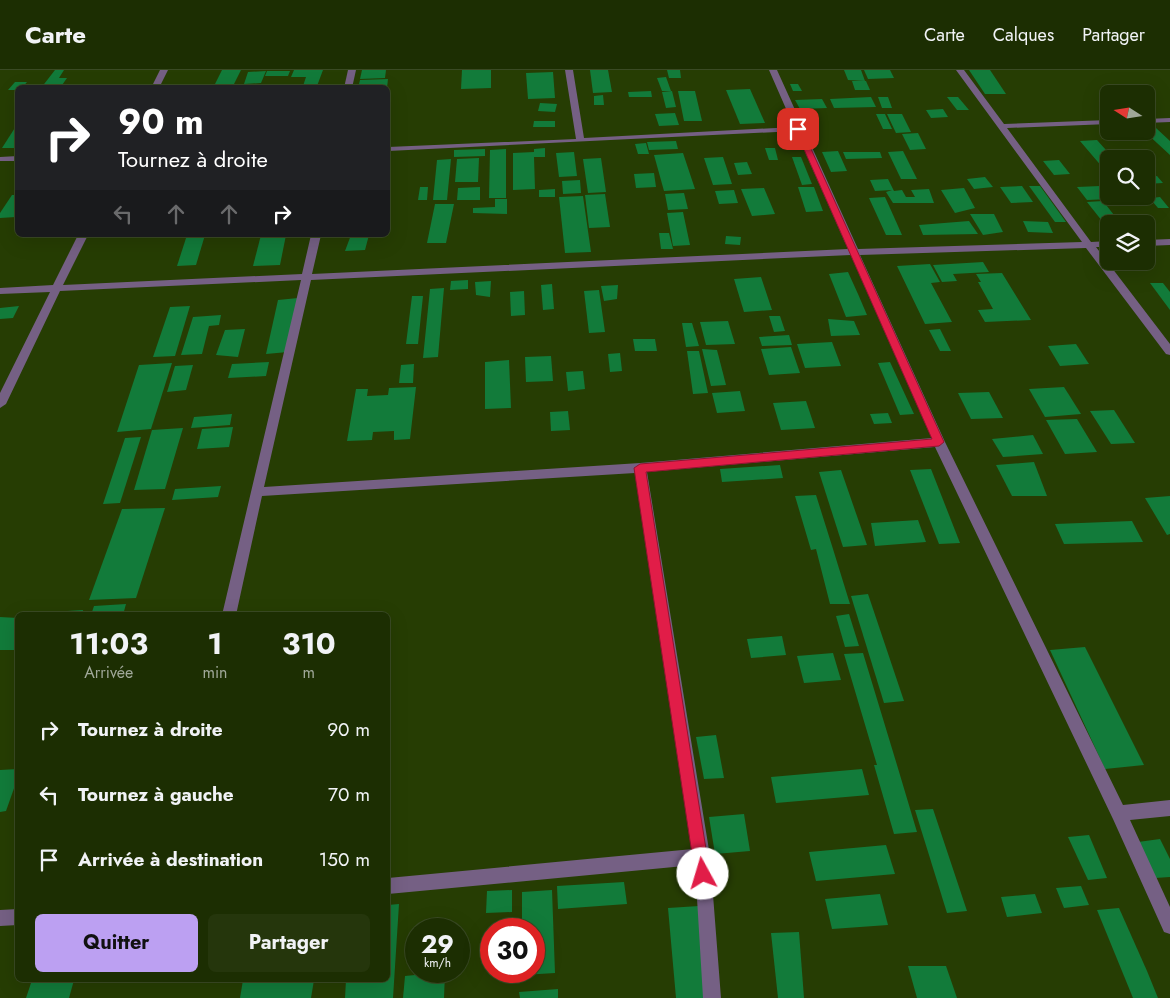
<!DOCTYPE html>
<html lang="fr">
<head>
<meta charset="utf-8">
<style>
  :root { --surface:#1c2e02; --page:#25360c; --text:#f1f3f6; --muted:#a0a899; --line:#3a4a24; --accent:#bca0f2 }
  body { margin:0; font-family:Jost,sans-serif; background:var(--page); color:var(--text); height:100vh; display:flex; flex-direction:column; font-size:19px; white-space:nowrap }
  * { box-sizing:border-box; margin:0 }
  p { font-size:16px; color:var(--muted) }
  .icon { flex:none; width:28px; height:28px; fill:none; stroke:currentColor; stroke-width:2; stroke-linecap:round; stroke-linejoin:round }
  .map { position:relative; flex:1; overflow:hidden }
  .sheet { position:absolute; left:15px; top:542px; width:375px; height:370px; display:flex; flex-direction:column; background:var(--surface); border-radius:8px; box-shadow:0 5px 20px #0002,0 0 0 1px var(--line) }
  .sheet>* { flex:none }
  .top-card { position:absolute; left:15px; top:15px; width:375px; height:152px; border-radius:8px; box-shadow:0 5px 20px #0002,0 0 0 1px var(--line); background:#202124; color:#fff; overflow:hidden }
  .needle { width:32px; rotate:282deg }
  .fabs { position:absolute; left:1100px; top:15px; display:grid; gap:10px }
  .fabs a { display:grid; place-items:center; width:55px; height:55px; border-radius:8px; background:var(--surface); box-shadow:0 5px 20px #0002,0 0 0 1px var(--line); font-size:25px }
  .speed { position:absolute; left:405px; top:848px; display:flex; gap:10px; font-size:25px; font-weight:700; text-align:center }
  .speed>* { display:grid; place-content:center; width:65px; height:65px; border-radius:50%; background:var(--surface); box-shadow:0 5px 20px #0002,0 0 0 1px var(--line); line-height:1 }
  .speed small { font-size:12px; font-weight:400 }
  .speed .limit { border:8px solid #d22; background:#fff; color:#111 }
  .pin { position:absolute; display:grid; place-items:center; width:42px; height:42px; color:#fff; margin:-21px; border-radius:10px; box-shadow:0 2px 8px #0006 }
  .me { position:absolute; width:55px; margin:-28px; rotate:354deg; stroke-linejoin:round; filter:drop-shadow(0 0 4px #0008) }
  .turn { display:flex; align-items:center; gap:18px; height:105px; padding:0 20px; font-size:22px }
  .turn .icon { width:65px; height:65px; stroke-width:2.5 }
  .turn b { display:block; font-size:35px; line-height:42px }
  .lanes { display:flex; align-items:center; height:48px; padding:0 20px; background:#0003; justify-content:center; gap:25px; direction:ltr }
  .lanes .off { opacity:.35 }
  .eta { display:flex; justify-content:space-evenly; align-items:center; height:85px; text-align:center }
  .eta b { font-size:30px; font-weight:700; line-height:35px }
  .action { display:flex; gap:10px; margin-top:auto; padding:10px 20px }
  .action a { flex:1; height:58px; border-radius:8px; background:var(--accent); color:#111; font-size:20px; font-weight:700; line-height:58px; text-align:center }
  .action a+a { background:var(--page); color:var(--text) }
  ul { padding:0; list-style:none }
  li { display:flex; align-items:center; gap:15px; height:65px; padding:0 20px }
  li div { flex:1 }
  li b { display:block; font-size:19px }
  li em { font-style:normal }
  header { display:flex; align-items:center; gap:30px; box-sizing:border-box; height:70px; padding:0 25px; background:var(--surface); border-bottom:1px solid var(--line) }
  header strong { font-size:24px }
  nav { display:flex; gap:28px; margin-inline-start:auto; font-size:18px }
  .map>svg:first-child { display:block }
</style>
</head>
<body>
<header>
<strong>Carte</strong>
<nav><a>Carte</a><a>Calques</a><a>Partager</a></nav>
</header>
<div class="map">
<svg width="1170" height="928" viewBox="0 0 1170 928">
  <rect width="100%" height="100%" fill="#263d03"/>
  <g fill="#127b3a">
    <path d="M55 0H64L59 8H67L60 18H41Z"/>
    <path d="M222 0H241L232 18H213Z"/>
    <path d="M294 0H323L317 16H303L306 7H291Z"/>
    <path d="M362 0H386L385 8 360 9Z"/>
    <path d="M462 0H491V18L461 19Z"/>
    <path d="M590 0H608L612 22 593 23Z"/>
    <path d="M667 0H680L681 8H669Z"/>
    <path d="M844 0H861L865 11 848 10Z"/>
    <path d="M864 0H890L894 8 868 9Z"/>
    <path d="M969 0H990L1006 24H985Z"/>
    <path d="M266 1 261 13 244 14 248 2Z"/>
    <path d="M267 1H290L288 6H265Z"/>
    <path d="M553 2 555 28 528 29 526 3Z"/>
    <path d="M666 7 671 21H662L657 8Z"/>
    <path d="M388 9 387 18H358L360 10Z"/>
    <path d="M852 11H866L870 20H855Z"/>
    <path d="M15 12H27L22 18H18V20H8Z"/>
    <path d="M790 14H798L802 21H793Z"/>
    <path d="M750 19 765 53 740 54 726 20Z"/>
    <path d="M651 21 652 27H629L628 22Z"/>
    <path d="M672 21 676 37 666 38 662 22Z"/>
    <path d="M678 21H695L702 51H684Z"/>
    <path d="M603 25 604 35H594V26Z"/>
    <path d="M871 27 876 37 834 38 830 29Z"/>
    <path d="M878 27H888L892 38H882Z"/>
    <path d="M947 27H958L969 40H957Z"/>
    <path d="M822 29 827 38 800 39 795 30Z"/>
    <path d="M540 33 557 34 555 42 538 41Z"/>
    <path d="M943 39 948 47 931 48 926 40Z"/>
    <path d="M675 43 679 55 659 56 655 44Z"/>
    <path d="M876 44H885L892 59H883Z"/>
    <path d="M887 44H902L911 62 896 63Z"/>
    <path d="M534 51H555V57H533Z"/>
    <path d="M18 53V78H2Z"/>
    <path d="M1156 58 1170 71V85L1144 61H1146V59Z"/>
    <path d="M918 63 926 79 910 80 902 64Z"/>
    <path d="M1097 70 1114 89H1109V105L1080 71Z"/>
    <path d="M676 71 678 79 649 80 647 72Z"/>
    <path d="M646 73 649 84H638L635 74Z"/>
    <path d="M545 78V87H534L535 119 513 120V83L534 82V79Z"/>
    <path d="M765 78H775L778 90H769Z"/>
    <path d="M485 79V86L454 87V80Z"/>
    <path d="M506 79V128H489L490 80Z"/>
    <path d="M838 81 847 101 831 102 822 82Z"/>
    <path d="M903 81 917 109H901L888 82Z"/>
    <path d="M574 82 577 106 559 107 556 83Z"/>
    <path d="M843 82H880L882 88 846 89Z"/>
    <path d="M683 83 695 119 664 121 654 85Z"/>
    <path d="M723 87 732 114 713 115 704 88Z"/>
    <path d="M792 87H801L812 114 802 115Z"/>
    <path d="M479 88 478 112H455L457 89Z"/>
    <path d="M601 88 606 122 588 123 583 89Z"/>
    <path d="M451 89 447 130H433L437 90Z"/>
    <path d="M1059 90 1070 104 1054 105 1043 91Z"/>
    <path d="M747 92 752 104 738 105 734 93Z"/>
    <path d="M654 103 656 117 636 118 634 104Z"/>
    <path d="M1157 106 1163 113 1146 114V107Z"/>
    <path d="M985 107 993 117 974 119 967 109Z"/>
    <path d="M888 109 894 121 902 120 906 127H915L911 120 929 119 934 133H893L886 122 892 120 875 121 870 110Z"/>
    <path d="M580 110 581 123 563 124 562 111Z"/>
    <path d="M1022 116 1033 132 1011 133 1000 117Z"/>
    <path d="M1029 116H1040L1066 152H1055Z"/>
    <path d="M1100 116 1111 129 1087 130 1077 117Z"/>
    <path d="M420 117H428L427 130H418Z"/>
    <path d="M480 117V130H457L458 118Z"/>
    <path d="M798 117H814L823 141 806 142Z"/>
    <path d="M764 118 775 144 752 146 741 119Z"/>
    <path d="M964 118 975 138 955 143 941 120Z"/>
    <path d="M555 119V127H539V120Z"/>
    <path d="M734 120 738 133 719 134 715 121Z"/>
    <path d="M684 123 688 139 668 140 665 124Z"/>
    <path d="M1146 123 1151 128 1160 127 1169 138H1158L1153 132H1135L1130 126H1146Z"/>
    <path d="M605 124 610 157 589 158 585 125Z"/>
    <path d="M12 125H18V145L16 147 0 148V143Z"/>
    <path d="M583 126 591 182 565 183 559 127Z"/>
    <path d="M885 127 894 147 902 165H886L869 128Z"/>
    <path d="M495 129H507V144L473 143V138L495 137Z"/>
    <path d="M1103 131 1121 154H1109V156H1106L1087 132Z"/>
    <path d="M435 134H454L446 173H427Z"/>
    <path d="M683 142 690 175 673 176 667 143Z"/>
    <path d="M970 144H994L1003 162 983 165Z"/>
    <path d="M969 151 978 164 923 165 919 155Z"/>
    <path d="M1023 151 1048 152 1053 163 1028 162Z"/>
    <path d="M659 163H669L673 179H661Z"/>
    <path d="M187 165H205L196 195 177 196Z"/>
    <path d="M261 165H286L280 195 253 196Z"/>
    <path d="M351 165H369L365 180 345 181Z"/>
    <path d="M726 166 741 167 740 175 725 174Z"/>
    <path d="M983 192 989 202 953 204 957 211 942 212 933 195Z"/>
    <path d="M930 194 940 212 931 213 952 252 925 254 897 196Z"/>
    <path d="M848 202 858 224 867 245 846 247 829 204Z"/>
    <path d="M1002 203 1031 250 985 252 978 240 993 239 978 212H981L976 204Z"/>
    <path d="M761 207 772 240 744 242 734 209Z"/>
    <path d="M468 210V219L450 220 451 211Z"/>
    <path d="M491 211 490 227 476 225 475 212Z"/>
    <path d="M1150 213H1163L1170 222V240Z"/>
    <path d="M552 214 554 239 543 240 541 215Z"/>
    <path d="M618 215 617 229 604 231 601 216Z"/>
    <path d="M444 218 438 287 423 288 430 219Z"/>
    <path d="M599 220 605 262 589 263 584 221Z"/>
    <path d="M524 221 525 245 511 246 510 222Z"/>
    <path d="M412 226H423L418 274H406Z"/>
    <path d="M298 228 288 282 266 284 278 230Z"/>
    <path d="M19 236 13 248 0 249V238Z"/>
    <path d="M190 236 175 286 153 287 170 237Z"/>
    <path d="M221 245 219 255 209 256 202 284 181 285 193 247Z"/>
    <path d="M769 246H780L785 261 774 262Z"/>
    <path d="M828 249 854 251 860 265 831 266Z"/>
    <path d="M728 251 735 274 706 275 700 252Z"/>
    <path d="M682 253H692L699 276 686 277Z"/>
    <path d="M245 259 238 287 216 285 225 260Z"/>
    <path d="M940 259 951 281H940L929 260Z"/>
    <path d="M789 265 792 275 762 276 759 267Z"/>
    <path d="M633 269H655L657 281H635Z"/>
    <path d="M832 272 841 296 805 298 797 274Z"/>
    <path d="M1076 274 1089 294 1060 296 1048 276Z"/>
    <path d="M791 277 800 303 769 305 761 279Z"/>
    <path d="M702 279 717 280 726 315 711 316Z"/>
    <path d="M687 281H699L708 323 693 324Z"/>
    <path d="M620 283 622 301 610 302 608 284Z"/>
    <path d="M551 286 553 311 526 312 525 287Z"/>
    <path d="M509 290 511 338 485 339V292Z"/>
    <path d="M269 292 266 306 228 308 232 294Z"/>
    <path d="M890 292 914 344 900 345 878 293Z"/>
    <path d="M172 293 151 359 117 362 139 295Z"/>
    <path d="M414 294 413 313H399L401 295Z"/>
    <path d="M193 295 186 320 167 322 175 296Z"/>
    <path d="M583 301 585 319 568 321 566 302Z"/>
    <path d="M416 317 410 369 394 370V361L373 362 372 370 347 371 356 319H368L367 326 388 325 389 318Z"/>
    <path d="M1064 317 1081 344 1045 347 1029 319Z"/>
    <path d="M740 321 745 341 717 343 712 323Z"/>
    <path d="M989 322 1003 348 971 349 958 323Z"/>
    <path d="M806 331 815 358 781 360 773 333Z"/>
    <path d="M1114 340 1135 373 1111 374 1090 341Z"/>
    <path d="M568 341 570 360 551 361 550 342Z"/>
    <path d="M888 343 892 353 874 354 870 344Z"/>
    <path d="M232 344 230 355 191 358 194 347Z"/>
    <path d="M1077 349 1097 382 1065 384 1046 350Z"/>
    <path d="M233 357 229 377 197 379 202 359Z"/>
    <path d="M183 358 165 419 134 420 152 360Z"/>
    <path d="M1033 365 1043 384 1003 387 992 369Z"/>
    <path d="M141 367 120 433 103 434 125 368Z"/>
    <path d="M1034 392 1047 426H1012L996 395Z"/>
    <path d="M780 395 783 408 722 412 720 399Z"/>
    <path d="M931 399 960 473 939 474 910 400Z"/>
    <path d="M841 400 867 475 843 477 819 402Z"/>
    <path d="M221 416 218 427 172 430 175 419Z"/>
    <path d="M816 425 833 479 850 534H830L816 479 811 480 795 426Z"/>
    <path d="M1170 426V464L1167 465 1145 428Z"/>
    <path d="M165 438 136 528 89 530 122 439Z"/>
    <path d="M918 450 926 472 875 476 871 453Z"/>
    <path d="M1132 451 1143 472 1064 474 1055 454Z"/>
    <path d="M868 524 904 631 884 633 851 526Z"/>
    <path d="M126 534 123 545H91L94 536Z"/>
    <path d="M83 540 82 545H50L51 542Z"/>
    <path d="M849 544 859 576 845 577 836 546Z"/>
    <path d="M0 547 18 548V575L14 580H0Z"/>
    <path d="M782 566 786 585 751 588 747 569Z"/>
    <path d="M1085 577 1144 695 1105 699 1050 580Z"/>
    <path d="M833 583 841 610 804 613 797 586Z"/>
    <path d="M863 583 897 695 917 762 894 764 874 695H877L844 584Z"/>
    <path d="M716 665 724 708 704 709 696 667Z"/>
    <path d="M18 699V707L6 741 0 742V700Z"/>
    <path d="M862 699 869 725 776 733 771 707Z"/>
    <path d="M933 739 967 841 947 843 915 740Z"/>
    <path d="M744 744 750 781 715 784 709 747Z"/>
    <path d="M1089 765 1107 808 1088 810 1068 767Z"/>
    <path d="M1160 769 1170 789V807L1155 808 1138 772Z"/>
    <path d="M886 775 895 804 816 811 809 782Z"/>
    <path d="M624 812 627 834 558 839 557 816Z"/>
    <path d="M1081 816 1089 835 1064 838 1056 818Z"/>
    <path d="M512 820V842L486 843 487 821Z"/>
    <path d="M552 820 555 903 523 905V901H534V859H522V822Z"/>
    <path d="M880 824 888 855 832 859 825 829Z"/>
    <path d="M1035 824 1042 843 1007 847 1001 827Z"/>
    <path d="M399 834 393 928H345L346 910H388V835Z"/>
    <path d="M699 836 709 928H676L668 838Z"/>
    <path d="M1119 838 1147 901 1158 928H1133L1097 840Z"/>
    <path d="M799 862 804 928H778L771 863Z"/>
    <path d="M908 896H946L957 928H917Z"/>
    <path d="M445 902 444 928H403L405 906Z"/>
    <path d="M32 910H74L69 928H26Z"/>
    <path d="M243 910H314L311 928H240Z"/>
    <path d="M558 919V928H520L519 922Z"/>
  </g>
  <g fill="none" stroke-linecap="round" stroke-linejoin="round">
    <g fill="#756084" fill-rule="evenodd">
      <path d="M160 0H168L159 18H151Z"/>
      <path d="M348 0H356L352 18H344Z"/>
      <path d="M565 0H573L584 68 794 57 769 0H777L858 179 1082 172 956 0H964L1004 54 1109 50V54L1007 58 1091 172 1109 171V177H1096L1170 274V285L1166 284 1086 178 860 185 945 372 1123 735 1170 730V746L1130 750 1170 837V864L1164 862 1113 749 935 377 647 402 710 786 721 928H703L695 795 388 824V808L693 779 635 403 262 426 236 545H222L301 210 60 221 6 334 0 338V323L50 222 0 224V218L53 215 78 165H88L63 215 302 204 311 165H321L312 204 848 179 796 61 388 81V77L576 69ZM851 185 932 368 640 393 264 417 311 210Z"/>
      <path d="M1170 48V52L1146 53V49Z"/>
      <path d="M18 86V91H0V87Z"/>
      <path d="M1170 169V175L1146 176V170Z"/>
      <path d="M18 839V855L0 856V840Z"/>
    </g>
  </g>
  <path fill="#e11d48" stroke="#92132f" d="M796 57 802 59 944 372 939 376 646 402 710 804 708 809 703 811 698 809 695 804 634 398 640 394 932 369 795 59Z"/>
</svg>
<div class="fabs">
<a><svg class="needle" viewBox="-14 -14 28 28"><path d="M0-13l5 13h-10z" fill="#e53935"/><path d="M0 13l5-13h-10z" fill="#a0a899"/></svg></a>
<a><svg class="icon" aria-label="search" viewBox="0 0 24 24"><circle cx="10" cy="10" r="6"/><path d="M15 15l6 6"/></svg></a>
<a><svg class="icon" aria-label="layers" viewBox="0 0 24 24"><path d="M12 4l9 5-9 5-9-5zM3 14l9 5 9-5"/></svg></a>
</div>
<div class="speed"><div>29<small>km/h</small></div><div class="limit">30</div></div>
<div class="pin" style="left:798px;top:59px;background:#d93025"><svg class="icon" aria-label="arrive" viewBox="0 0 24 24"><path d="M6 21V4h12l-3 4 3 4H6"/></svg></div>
<svg class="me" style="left:703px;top:804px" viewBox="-20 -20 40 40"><circle r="19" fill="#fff"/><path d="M0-13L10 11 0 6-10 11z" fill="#e11d48"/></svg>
<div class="top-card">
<div class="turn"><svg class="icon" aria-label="right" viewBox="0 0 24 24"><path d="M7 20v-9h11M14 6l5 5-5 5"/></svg><div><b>90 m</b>Tournez à droite</div></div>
<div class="lanes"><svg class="icon off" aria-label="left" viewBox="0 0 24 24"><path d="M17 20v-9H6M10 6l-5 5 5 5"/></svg><svg class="icon off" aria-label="ahead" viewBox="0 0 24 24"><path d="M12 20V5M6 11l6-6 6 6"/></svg><svg class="icon off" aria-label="ahead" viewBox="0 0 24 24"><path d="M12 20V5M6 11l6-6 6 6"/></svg><svg class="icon" aria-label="right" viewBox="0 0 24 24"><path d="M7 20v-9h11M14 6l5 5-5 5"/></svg></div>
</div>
<section class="sheet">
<div class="eta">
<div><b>11:03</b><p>Arrivée</p></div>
<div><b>1</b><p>min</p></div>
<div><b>310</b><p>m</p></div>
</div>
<ul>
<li><svg class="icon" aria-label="right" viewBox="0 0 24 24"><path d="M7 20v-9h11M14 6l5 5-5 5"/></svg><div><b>Tournez à droite</b></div><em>90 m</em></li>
<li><svg class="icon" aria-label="left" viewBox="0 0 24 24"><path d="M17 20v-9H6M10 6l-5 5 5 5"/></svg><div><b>Tournez à gauche</b></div><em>70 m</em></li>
<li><svg class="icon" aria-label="arrive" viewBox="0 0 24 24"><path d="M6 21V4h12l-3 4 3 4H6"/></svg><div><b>Arrivée à destination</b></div><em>150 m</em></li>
</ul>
<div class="action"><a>Quitter</a><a>Partager</a></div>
</section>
</div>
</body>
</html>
